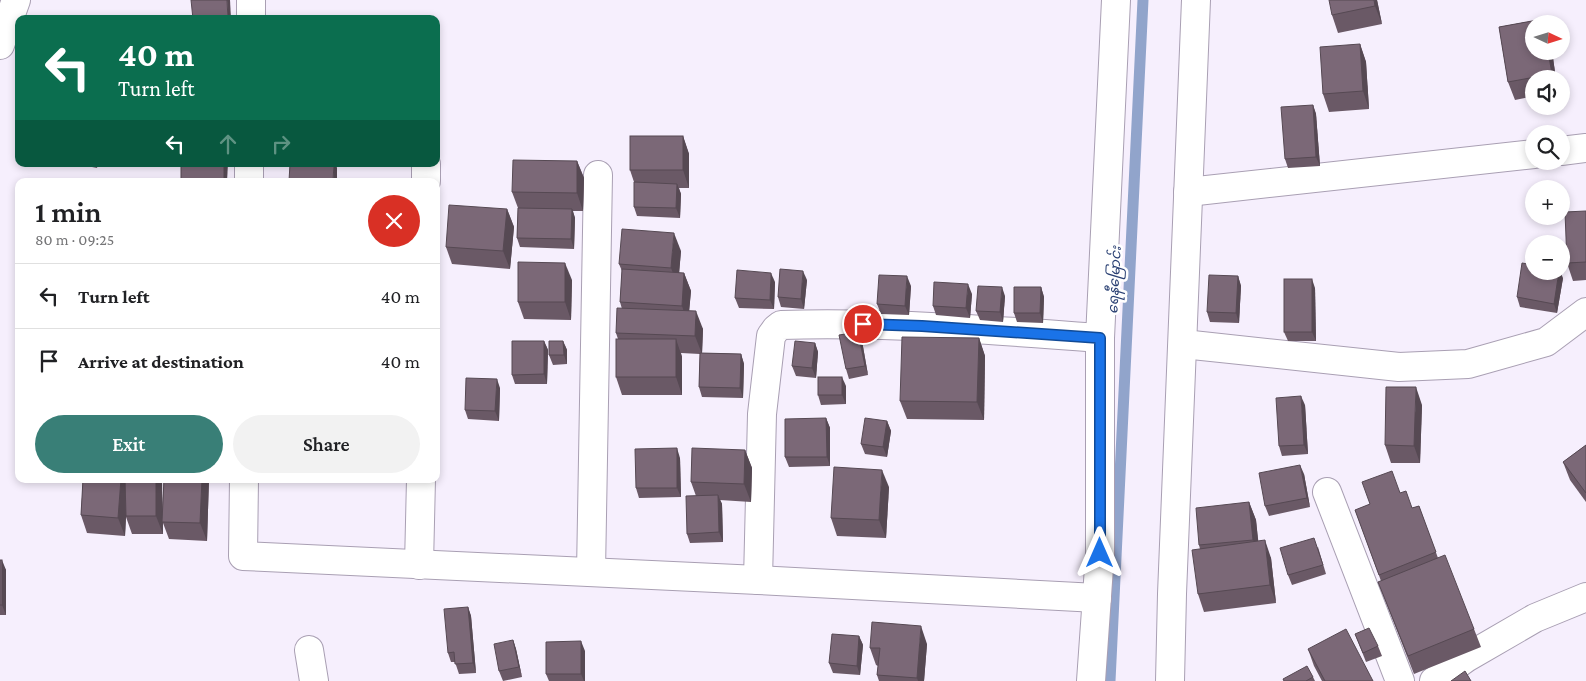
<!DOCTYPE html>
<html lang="en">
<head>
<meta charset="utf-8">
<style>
  :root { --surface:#fff; --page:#f2f2f2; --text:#202124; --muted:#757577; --line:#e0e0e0; --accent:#397f77 }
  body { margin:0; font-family:"Crimson Pro","Noto Sans Myanmar",serif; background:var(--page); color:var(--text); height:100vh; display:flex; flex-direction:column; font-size:19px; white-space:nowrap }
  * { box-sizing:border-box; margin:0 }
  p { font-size:16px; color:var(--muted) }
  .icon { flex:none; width:28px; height:28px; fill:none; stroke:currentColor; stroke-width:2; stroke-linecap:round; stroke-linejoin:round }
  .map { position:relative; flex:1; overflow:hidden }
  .sheet { position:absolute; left:15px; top:178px; width:425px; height:305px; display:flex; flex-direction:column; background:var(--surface); border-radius:10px; box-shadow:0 2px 8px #0003 }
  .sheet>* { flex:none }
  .banner { position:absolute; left:15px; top:15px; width:425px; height:152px; border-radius:10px; box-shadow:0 2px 8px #0003; background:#0b6e4f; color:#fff; overflow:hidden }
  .needle { width:32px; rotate:94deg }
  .tools { position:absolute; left:1525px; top:15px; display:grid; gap:10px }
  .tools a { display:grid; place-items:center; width:45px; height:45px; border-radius:50%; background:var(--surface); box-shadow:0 2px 8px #0003; font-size:25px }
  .pin { position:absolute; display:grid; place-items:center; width:42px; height:42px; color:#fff; margin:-21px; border:2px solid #fff; border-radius:50%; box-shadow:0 1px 5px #0007 }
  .me { position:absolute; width:55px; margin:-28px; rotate:0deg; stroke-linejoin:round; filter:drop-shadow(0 0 4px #0008) }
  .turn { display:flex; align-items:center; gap:18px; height:105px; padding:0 20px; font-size:22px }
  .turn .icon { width:65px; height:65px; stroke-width:2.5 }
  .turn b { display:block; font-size:35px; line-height:42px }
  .lanes { display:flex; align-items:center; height:48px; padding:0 20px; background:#0003; justify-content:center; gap:25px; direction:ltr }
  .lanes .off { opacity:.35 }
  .round { display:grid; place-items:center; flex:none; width:52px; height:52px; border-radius:26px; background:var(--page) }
  .headline { display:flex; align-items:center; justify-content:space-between; height:85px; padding:0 20px }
  h1 { font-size:30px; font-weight:600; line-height:38px }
  .cta { display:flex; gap:10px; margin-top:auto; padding:10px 20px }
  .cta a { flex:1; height:58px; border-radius:30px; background:var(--accent); color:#fff; font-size:20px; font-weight:600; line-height:58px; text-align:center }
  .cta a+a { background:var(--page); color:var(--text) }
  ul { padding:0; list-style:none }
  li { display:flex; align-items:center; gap:15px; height:65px; padding:0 20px; border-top:1px solid var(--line) }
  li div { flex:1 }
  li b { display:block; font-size:19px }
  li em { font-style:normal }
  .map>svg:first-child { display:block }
</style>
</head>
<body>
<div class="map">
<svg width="1586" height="681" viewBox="0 0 1586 681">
  <rect width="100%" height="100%" fill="#f6effd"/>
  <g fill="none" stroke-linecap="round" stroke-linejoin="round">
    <path stroke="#91a4cb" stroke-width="11" d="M1110 681 1143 0"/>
    <g stroke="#a99fb3" stroke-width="30">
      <g id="street">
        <path d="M251 19V0"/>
        <path d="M0 45 16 0"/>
        <path d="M1561 151 1586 148"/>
        <path d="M249 181V164"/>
        <path d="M426 181V164"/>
        <path d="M1188 192 1534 154"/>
        <path d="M1183 344 1399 367 1468 364 1546 342 1586 312"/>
        <path d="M244 479 243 556 758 580 1097 598"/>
        <path d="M1327 492 1400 681"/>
        <path d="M419 565 421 479"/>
        <path d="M591 572 598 175"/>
        <path d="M758 580 762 414 771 336 776 329 781 325C888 322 994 330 1100 338"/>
        <path d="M309 650 314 681"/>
        <path d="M1091 681 1100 553V338L1116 0"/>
        <path d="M1170 681 1172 594 1196 0"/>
        <path d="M1434 681 1466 658 1535 618 1586 597"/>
      </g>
    </g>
    <use href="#street" stroke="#fff" stroke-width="28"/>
  </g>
  <g fill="#6a5966">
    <path d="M1377 0 1382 24 1338 33 1332 15Z"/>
    <path d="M1543 19 1545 24H1534V51H1552L1556 79H1534V96L1515 100 1508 82 1499 27Z"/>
    <path d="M1360 44 1366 62 1369 109 1329 112 1323 94Z"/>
    <path d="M1313 105 1316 114 1320 166 1288 168 1285 159Z"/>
    <path d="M683 136 689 154V188H679L681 194 680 218 637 216 634 207V182L630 170Z"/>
    <path d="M577 161 584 178 583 211H573L575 218 574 249 520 247 517 238 518 208 512 192Z"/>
    <path d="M77 164H98L97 168Z"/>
    <path d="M507 209 514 227 510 269 452 264 446 247Z"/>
    <path d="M1586 211V280L1573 281 1567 263Z"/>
    <path d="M681 251 679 273H684L691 291 689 311 703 329 702 353 741 354 744 364 743 398 702 397 699 387 700 354 681 353 682 357V395H622L616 377 618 339 616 333 622 309 620 302 622 271 619 264Z"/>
    <path d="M1238 276 1241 286 1239 323 1210 322 1207 312Z"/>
    <path d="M1563 278 1557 313 1520 307 1517 297Z"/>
    <path d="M572 280 571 320 524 319 518 302Z"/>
    <path d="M807 280 804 309 781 307 778 297Z"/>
    <path d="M775 282 774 309 739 308 735 298Z"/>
    <path d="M911 286 909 315 881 314 877 304Z"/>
    <path d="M1041 287 1044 297 1043 323 1017 322 1014 313Z"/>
    <path d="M1315 288 1316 341H1288L1284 332Z"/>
    <path d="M972 294 970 318 936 315 933 306Z"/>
    <path d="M1005 296 1003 322 980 320 976 311Z"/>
    <path d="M979 338 985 356 984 420 907 419 900 401Z"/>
    <path d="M544 341 548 350 547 384H515L512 375Z"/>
    <path d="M563 341 567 350V364L553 365 549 355Z"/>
    <path d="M862 341 868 375 849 379 846 369Z"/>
    <path d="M815 343 818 352 816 378 796 376 792 366Z"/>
    <path d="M846 386V404L821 405 818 395Z"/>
    <path d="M500 388 499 421 468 419 465 410Z"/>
    <path d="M1305 405 1308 454 1282 456 1279 446Z"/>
    <path d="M1422 405 1420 463H1391L1385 445Z"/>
    <path d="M826 418 830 428V466L789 467 785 457Z"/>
    <path d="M887 421 891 431 887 457 865 454 861 444Z"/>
    <path d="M1586 445V502L1570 480 1563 462Z"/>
    <path d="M745 450 752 468 751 502 720 500 722 504 723 542 690 543 687 534 696 496 691 482Z"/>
    <path d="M680 458 681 497 639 498 636 488Z"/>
    <path d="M1304 474 1310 507 1269 516 1265 506Z"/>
    <path d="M83 479H162V512L164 479H209L207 541 169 539 163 523V534H132L126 517 125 536 87 533 81 515Z"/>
    <path d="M889 487 886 538 837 536 831 518Z"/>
    <path d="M1400 493 1412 508 1419 506 1438 558 1474 629 1481 647 1414 674 1378 582 1381 581 1355 510Z"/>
    <path d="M1249 502 1256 520 1258 541 1271 558 1276 603 1204 612 1198 594 1200 549 1199 545Z"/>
    <path d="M1318 547 1326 574 1292 585 1288 575Z"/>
    <path d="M0 560 6 570V615H0Z"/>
    <path d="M468 607 471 616 476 673 459 674 455 662H451L448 653Z"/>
    <path d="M1355 634 1378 646 1382 656 1366 662Z"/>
    <path d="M859 636 863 645 860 675 833 673 829 663Z"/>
    <path d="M513 640 516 649 522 677 503 681 499 671Z"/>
    <path d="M927 644 924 681H879L877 675 878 666 876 665 870 648Z"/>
    <path d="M1308 649 1373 681H1322L1314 666Z"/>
    <path d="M585 651V681H549L546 674Z"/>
    <path d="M1313 677 1315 681H1284L1283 679Z"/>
  </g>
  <g fill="#564953">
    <path d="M227 0H230L231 19H228Z"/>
    <path d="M1374 0H1377L1382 24 1375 6Z"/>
    <path d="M1360 44 1366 62 1369 109 1363 91Z"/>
    <path d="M1548 51H1552L1556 79H1554L1552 74Z"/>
    <path d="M1313 105 1316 114 1320 166 1316 157Z"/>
    <path d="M683 136 689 154V188L683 170Z"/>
    <path d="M577 161 584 178 583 211 577 193Z"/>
    <path d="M224 164H228L227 181H224Z"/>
    <path d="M334 164H336L337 168V181H333Z"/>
    <path d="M677 184 681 194 680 218 676 208Z"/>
    <path d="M507 209 514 227 510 269 503 251Z"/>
    <path d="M572 209 575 218 574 249 571 239Z"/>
    <path d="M674 233 681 251 678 286 671 268Z"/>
    <path d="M565 263 572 280 571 320 565 302Z"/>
    <path d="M803 271 807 280 804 309 801 299Z"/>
    <path d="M1559 271H1560L1563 278 1557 313 1554 304Z"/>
    <path d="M684 273 691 291 688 324 682 306Z"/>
    <path d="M771 273 775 282 774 309 770 300Z"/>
    <path d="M907 276 911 286 909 315 905 306Z"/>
    <path d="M1238 276 1241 286 1239 323 1236 313Z"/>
    <path d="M1312 279 1315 288 1316 341 1312 332Z"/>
    <path d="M968 284 972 294 970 318 966 308Z"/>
    <path d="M1002 287 1005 296 1003 322 1000 312Z"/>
    <path d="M1041 287 1044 297 1043 323 1040 313Z"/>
    <path d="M696 311 703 329 702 354 695 336Z"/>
    <path d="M858 332 862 341 868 375 865 366Z"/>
    <path d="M979 338 985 356 984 420 977 402Z"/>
    <path d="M676 339 682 357V395L676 377Z"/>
    <path d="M544 341 548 350 547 384 544 374Z"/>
    <path d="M563 341 567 350V364L564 355Z"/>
    <path d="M815 343 818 352 816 378 812 368Z"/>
    <path d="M741 354 744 364 743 398 740 388Z"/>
    <path d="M842 377 846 386V404L842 395Z"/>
    <path d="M497 379 500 388 499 421 495 411Z"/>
    <path d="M1416 387 1422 405 1420 463 1414 446Z"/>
    <path d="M1301 396 1305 405 1308 454 1304 445Z"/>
    <path d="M826 418 830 428V466L827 457Z"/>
    <path d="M887 421 891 431 887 457 883 447Z"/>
    <path d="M677 448 680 458 681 497 677 488Z"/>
    <path d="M745 450 752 468 751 502 744 484Z"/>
    <path d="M1300 465 1304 474 1310 507 1307 498Z"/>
    <path d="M882 470 889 487 886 538 879 520Z"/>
    <path d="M121 479H128L125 536 118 518Z"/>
    <path d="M156 479H162L163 534 156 516Z"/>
    <path d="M202 479H209L207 541 200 523Z"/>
    <path d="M718 495 722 504 723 542 719 532Z"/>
    <path d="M1249 502 1256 520 1260 557 1253 540Z"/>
    <path d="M1265 540 1271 558 1276 603 1270 585Z"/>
    <path d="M2 560 6 570V615L2 605Z"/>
    <path d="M468 607 471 616 476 673 473 663Z"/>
    <path d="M921 626 927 644 924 681H918L917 678Z"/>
    <path d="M859 636 863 645 860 675 857 666Z"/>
    <path d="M513 640 516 649 522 677 519 667Z"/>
    <path d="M581 641 585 651V681H584L581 674Z"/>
  </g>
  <g fill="#7b6877" stroke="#564953">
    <path d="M191 0H227L228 19H193Z"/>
    <path d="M1329 0H1374L1375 6 1332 15Z"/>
    <path d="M1543 19 1544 24H1534V51H1548L1552 74 1508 82 1499 27Z"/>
    <path d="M1360 44 1363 91 1323 94 1320 47Z"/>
    <path d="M1313 105 1316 157 1285 159 1281 107Z"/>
    <rect x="630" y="136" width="53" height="34"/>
    <path d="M513 160 577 161V193L512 192Z"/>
    <rect x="181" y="164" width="43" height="17"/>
    <path d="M290 164H334L333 181H289Z"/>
    <path d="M634 182 677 184 676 208 634 207Z"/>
    <path d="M449 205 507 209 503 251 446 247Z"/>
    <path d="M518 208 572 209 571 239 517 238Z"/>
    <path d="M1586 211V262L1567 263 1565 212Z"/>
    <path d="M622 229 674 233 671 268 619 264Z"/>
    <path d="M518 262 565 263V302H518Z"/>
    <path d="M1522 263 1534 265V271H1559L1554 304 1517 297Z"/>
    <path d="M622 269 684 273 682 306 620 302Z"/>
    <path d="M780 269 803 271 801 299 778 297Z"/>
    <path d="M737 270 771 273 770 300 735 298Z"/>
    <path d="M879 275 907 276 905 306 877 304Z"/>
    <path d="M1209 275 1238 276 1236 313 1207 312Z"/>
    <rect x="1284" y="279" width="28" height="53"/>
    <path d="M934 282 968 284 966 308 933 306Z"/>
    <path d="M978 286 1002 287 1000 312 976 311Z"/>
    <path d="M1014 287H1041L1040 313H1014Z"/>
    <path d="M617 308 696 311 695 336 616 333Z"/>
    <path d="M858 332 865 366 846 369 839 335Z"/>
    <path d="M902 337 979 338 977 402 900 401Z"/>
    <rect x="616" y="339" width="60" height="38"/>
    <path d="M512 341H544V374L512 375Z"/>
    <path d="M549 341H563L564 355H549Z"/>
    <path d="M795 341 815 343 812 368 792 366Z"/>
    <path d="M700 353 741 354 740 388 699 387Z"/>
    <rect x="818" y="377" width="24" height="18"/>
    <path d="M466 378 497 379 495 411 465 410Z"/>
    <path d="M1386 387H1416L1414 446 1385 445Z"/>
    <path d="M1301 396 1304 445 1279 446 1276 398Z"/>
    <path d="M826 418 827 457H785V419Z"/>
    <path d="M865 418 887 421 883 447 861 444Z"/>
    <path d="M1586 445V493L1563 462Z"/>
    <path d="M677 448V488H636L635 449Z"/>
    <path d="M692 448 745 450 744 484 691 482Z"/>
    <path d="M1300 465 1307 498 1265 506 1259 473Z"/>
    <path d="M834 467 882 470 879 520 831 518Z"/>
    <path d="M1392 471 1400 493 1406 491 1412 508 1419 506 1436 552 1379 575 1355 510 1370 504 1362 482Z"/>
    <path d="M83 479H121L118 518 81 515Z"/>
    <path d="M125 479H156V516H126Z"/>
    <path d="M164 479H202L200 523 162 522Z"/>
    <path d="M718 495 719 532 687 534 686 496Z"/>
    <path d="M1249 502 1253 540 1199 545 1196 508Z"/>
    <path d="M1314 538 1323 565 1288 575 1280 548Z"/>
    <path d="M1265 540 1270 585 1198 594 1192 550Z"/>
    <path d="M1445 555 1474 629 1408 656 1378 582Z"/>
    <rect x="0" y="560" width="2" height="45"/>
    <path d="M468 607 473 663 455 664 454 652 448 653 444 609Z"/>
    <path d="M872 622 921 626 917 678 877 675 880 648H870Z"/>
    <path d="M1369 628 1378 646 1363 653 1355 634Z"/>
    <path d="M1346 629 1373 681H1325L1308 649Z"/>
    <path d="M832 634 859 636 857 666 829 663Z"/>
    <path d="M513 640 519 667 499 671 494 644Z"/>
    <path d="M581 641V674H546V642Z"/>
    <path d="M1307 666 1313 677 1306 681H1284L1283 679Z"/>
    <path d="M1465 671 1471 681H1451Z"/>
  </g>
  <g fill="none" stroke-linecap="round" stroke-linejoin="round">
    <g stroke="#114b97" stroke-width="12">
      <path id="route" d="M863 324 922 326 1100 338V553"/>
    </g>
    <use href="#route" stroke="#1a73e8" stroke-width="9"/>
  </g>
  <g text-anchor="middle" stroke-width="5" stroke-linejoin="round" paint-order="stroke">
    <g font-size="14" font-style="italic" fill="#2a4073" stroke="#fff">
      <text transform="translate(1114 280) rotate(-87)" y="5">ရေနီမြောင်း</text>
    </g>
  </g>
</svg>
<div class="tools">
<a><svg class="needle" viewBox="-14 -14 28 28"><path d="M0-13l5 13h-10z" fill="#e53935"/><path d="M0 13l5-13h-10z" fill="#757577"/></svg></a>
<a><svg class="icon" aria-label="sound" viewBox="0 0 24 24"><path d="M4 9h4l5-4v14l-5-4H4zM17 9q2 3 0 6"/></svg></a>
<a><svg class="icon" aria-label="search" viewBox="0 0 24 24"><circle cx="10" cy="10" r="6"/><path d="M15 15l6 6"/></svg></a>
<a>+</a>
<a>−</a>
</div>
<div class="pin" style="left:863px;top:324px;background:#d93025"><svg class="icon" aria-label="arrive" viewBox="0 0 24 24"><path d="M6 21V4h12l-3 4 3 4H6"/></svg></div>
<svg class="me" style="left:1100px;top:553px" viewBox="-20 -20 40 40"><path d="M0-17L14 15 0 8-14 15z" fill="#1a73e8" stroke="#fff" stroke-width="4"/></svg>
<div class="banner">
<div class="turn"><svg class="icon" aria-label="left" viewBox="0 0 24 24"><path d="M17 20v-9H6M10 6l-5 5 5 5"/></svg><div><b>40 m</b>Turn left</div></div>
<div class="lanes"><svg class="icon" aria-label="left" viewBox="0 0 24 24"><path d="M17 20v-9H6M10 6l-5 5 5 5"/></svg><svg class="icon off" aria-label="ahead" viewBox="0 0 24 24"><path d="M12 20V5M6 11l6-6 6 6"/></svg><svg class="icon off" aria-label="right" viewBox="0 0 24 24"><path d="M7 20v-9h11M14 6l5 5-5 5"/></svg></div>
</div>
<section class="sheet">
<div class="headline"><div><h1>1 min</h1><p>80 m · 09:25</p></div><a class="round" style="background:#d93025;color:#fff"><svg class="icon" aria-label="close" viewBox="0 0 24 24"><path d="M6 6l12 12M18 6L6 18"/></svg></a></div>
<ul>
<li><svg class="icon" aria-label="left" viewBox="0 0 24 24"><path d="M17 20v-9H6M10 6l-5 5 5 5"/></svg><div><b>Turn left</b></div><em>40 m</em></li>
<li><svg class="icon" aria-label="arrive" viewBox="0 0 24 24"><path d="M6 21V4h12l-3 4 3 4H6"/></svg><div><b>Arrive at destination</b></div><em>40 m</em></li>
</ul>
<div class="cta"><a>Exit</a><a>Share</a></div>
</section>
</div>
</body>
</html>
